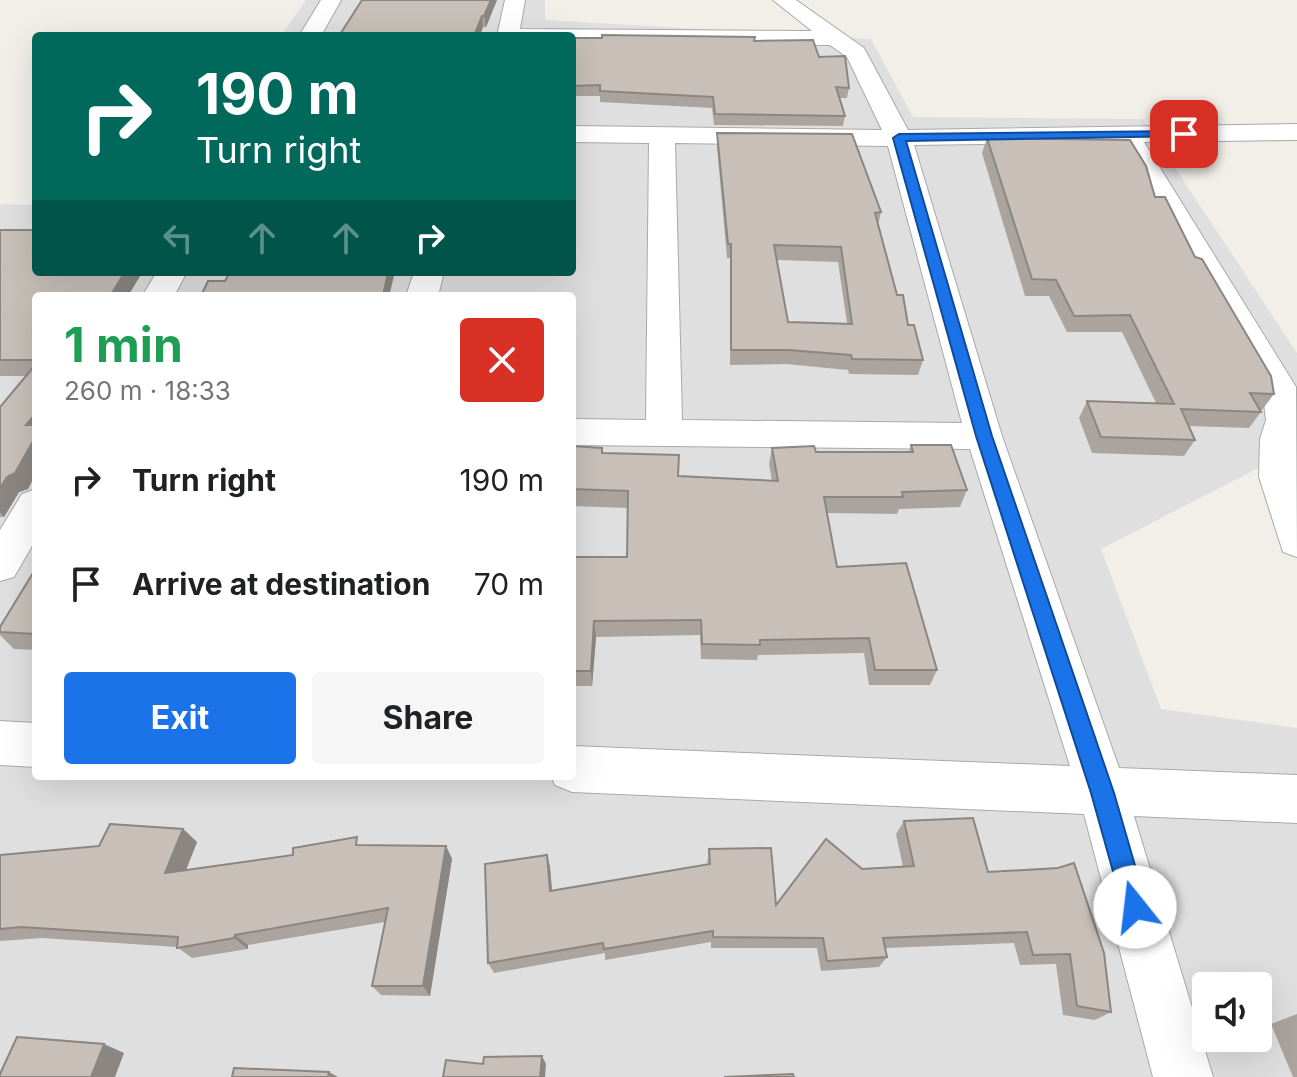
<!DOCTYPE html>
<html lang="en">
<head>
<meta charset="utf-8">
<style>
  :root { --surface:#fff; --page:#f6f6f6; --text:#202124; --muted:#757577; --accent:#1a73e8 }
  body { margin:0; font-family:Inter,sans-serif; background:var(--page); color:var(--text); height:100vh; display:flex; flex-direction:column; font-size:30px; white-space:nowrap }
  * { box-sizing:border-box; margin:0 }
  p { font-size:26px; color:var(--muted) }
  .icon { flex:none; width:44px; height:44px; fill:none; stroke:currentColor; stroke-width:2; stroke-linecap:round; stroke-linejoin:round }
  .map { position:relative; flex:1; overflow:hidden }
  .details { position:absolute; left:32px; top:292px; width:544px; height:488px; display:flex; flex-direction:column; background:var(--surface); border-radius:8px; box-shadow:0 8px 32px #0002 }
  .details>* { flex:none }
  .banner { position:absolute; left:32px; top:32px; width:544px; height:244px; border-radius:8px; box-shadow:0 8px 32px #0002; background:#00695c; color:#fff; overflow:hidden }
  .buttons { position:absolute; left:1192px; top:972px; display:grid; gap:16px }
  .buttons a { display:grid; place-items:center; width:80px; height:80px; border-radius:8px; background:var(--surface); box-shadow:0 8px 32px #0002; font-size:40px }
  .pin { position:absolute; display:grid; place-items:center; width:68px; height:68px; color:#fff; margin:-34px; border-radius:16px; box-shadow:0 4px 12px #0006 }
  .me { position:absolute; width:88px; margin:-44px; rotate:344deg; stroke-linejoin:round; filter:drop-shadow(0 0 6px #0008) }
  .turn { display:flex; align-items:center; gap:28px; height:168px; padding:0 32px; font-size:36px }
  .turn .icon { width:104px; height:104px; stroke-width:2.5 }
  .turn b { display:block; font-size:56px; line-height:68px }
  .lanes { display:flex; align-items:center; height:76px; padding:0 32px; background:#0003; justify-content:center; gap:40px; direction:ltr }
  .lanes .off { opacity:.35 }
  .round { display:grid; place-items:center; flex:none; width:84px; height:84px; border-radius:8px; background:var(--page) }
  .summary { display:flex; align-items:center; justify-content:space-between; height:136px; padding:0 32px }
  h1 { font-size:48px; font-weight:700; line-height:60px; color:#1e9e55 }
  .action { display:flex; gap:16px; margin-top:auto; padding:16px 32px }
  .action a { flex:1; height:92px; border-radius:8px; background:var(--accent); color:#fff; font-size:32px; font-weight:700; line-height:92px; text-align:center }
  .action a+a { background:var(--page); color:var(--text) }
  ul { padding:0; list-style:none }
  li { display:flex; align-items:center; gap:24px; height:104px; padding:0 32px }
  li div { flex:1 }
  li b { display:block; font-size:30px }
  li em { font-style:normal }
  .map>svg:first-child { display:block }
</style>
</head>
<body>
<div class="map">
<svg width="1297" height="1077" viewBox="0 0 1297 1077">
  <rect width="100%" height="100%" fill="#f2efe9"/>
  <path fill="#e0dfdf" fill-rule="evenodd" d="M306 0H545V20L871 39 913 117 1143 119 1297 353V448L1101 549 1161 709 1297 728V1077H0V204L36 205V272H572V36H281ZM36 296H572V776H36ZM1206 986H1258V1038H1206Z"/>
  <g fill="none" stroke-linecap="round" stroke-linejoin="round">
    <g stroke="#a9a9a9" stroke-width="2">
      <g id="minor">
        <path d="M321 0H341L321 36H299Z"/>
        <path d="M505 0H525L520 29 812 31 773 0H796L864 48 908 130 1297 124V140L1144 142 1296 387 1297 557 1283 552 1259 477 1260 439 1266 420 1262 387 1119 142 914 145 1002 436 1119 768 1297 775V823L1134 816 1213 1077H1153L1084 814 572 792 555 785 551 776H572V746L1070 766 970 449 572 445V419L646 420 649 143 572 142V126L882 130 847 57 830 45 572 42V36H497ZM675 143 888 146 962 423 682 420Z"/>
        <path d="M157 272H187L174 296H142Z"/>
        <path d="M414 272H444L438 296H406Z"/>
        <path d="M36 489V539L14 577 0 581V530L22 494Z"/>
        <path d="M0 721 36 723V767L0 765Z"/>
      </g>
    </g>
    <use href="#minor" fill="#fff" fill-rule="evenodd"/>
  </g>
  <g fill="#aba49e" fill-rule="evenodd">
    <path d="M497 0 486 27 339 36Z"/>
    <path d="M572 38 754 41 819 57 849 88 847 98H840L845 116 843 126 714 125 712 108 600 102V96H572Z"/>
    <path d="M717 133 881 212 878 225 897 295 923 360 918 375 849 374 848 370 786 364 730 365V258H727L717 147ZM777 260 838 262 847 323 788 322Z"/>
    <path d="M987 138 1155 197 1195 257 1274 394 1262 410H1260L1261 412 1249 428 1189 426 1195 440 1184 456 1092 453 1079 418 1087 401 1156 403 1122 332H1067L1049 296H1025L982 153Z"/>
    <path d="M0 230 142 273 36 296V473L28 489 19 492 4 517H0V407L26 376H0Z"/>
    <path d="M911 445 967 490 960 507 899 509 897 514 827 513 837 567 937 670 930 685H869L864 653 758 655 757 660 701 659 700 635 596 637 592 686H572V557H627L628 508 572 506V446L602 453 678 476 772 481 769 464 772 448 816 452H909Z"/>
    <path d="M36 568V650L14 649 0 635V627Z"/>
    <path d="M904 821 988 872 1058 868 1111 1012 1095 1020 1063 1015 1056 964 1020 965 1014 943 885 948 887 957 879 967 821 971 817 948H711V942L605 960V953L494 973 488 963 547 855 550 867 552 891 707 865 709 849 776 905 862 869 903 867 896 834Z"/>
    <path d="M183 829 197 842 186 870 362 845 446 846 452 859 430 996 381 995 372 986 385 922 248 945V949L192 958 177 947 42 938 0 941V855L99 846Z"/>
    <path d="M1297 1014V1077H1293L1271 1024Z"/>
  </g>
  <g fill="#8b8681">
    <path d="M491 0H497L486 27 484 16Z"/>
    <path d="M482 16 483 27 480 36H474Z"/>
    <path d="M125 272H141L142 273 128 296H110Z"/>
    <path d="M388 272H395L389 296H383Z"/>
    <path d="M36 413V473L28 489 19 492 4 517 0 512V488L26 425Z"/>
    <path d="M594 621 596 637 592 686 591 671Z"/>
    <path d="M183 829 197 842 180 885 165 873Z"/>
    <path d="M446 846 452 859 430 996 423 986Z"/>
    <path d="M547 855 550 867 553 903 550 891Z"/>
    <path d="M235 935 248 945V949L234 938Z"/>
    <path d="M104 1044 124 1053 115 1077H91Z"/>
    <path d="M542 1056 546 1064 545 1077H540Z"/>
    <path d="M329 1072 338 1077H328Z"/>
  </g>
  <g fill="#c7bfb8" stroke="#8b8681" stroke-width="2" fill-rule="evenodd">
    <path d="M362 0H491L484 16H482L474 36H339Z"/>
    <path d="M602 35 755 37 754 41 813 40 819 57 845 56 849 88 836 87 845 116 715 114 713 97 600 91V85L572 86V38H602Z"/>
    <path d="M717 133 852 134 881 212 875 213 897 295H903L908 325H914L923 360 852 359 851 355 788 350H731V244H728ZM774 245 841 247 852 324 788 322Z"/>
    <path d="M987 138 1130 140 1146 166 1155 197H1165L1195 257 1202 259 1271 376 1274 394 1250 393 1261 412 1181 409 1195 440 1101 437 1087 401 1174 404 1130 315 1074 316 1056 280 1032 279Z"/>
    <path d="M0 230H36V272H125L110 296H36V360H0Z"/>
    <path d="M230 272H388L383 296H201L208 281H225Z"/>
    <path d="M36 364V413L26 425H36V436L15 473 7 477 0 488V407Z"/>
    <path d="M911 445H951L967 490 902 492 903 497H824L837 567 906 563 937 670H875L869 638 760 640V645L702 644 701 620 594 621 591 671H572V557H627L628 491 572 489V446L602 448V453L679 455 678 476 778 481 772 448 814 446 816 452H913Z"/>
    <path d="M36 568V634L0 632V627Z"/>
    <path d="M973 818 988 872 1058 868 1074 863 1104 953 1111 1012 1077 1006 1070 954 1033 955 1027 932 883 938 887 957 827 961 823 938 713 937V931L604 949 603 943 488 963 485 864 547 855 550 891 710 864 709 849 771 848 776 905 826 839 862 869 914 866 904 821Z"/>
    <path d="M110 824 183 829 165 873 293 855V848L357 837 356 845 446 846 423 986H372L388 908 235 935 234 938 177 948 178 937 21 927 0 929V855L99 846Z"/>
    <path d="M17 1037 104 1044 91 1077H0V1074Z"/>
    <path d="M542 1056 540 1077H443L446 1060 483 1064 484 1057Z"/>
    <path d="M234 1068 329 1072 328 1077H232Z"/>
    <path d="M793 1074 794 1077H724Z"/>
  </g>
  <path fill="#1a73e8" stroke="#114b97" stroke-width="2" d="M1184 131 1189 134 1188 136 906 141 992 436 1114 793 1147 907 1144 915 1135 919 1126 915 1123 907 1091 793 976 436 893 138 899 134Z"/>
</svg>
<div class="buttons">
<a><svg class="icon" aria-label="sound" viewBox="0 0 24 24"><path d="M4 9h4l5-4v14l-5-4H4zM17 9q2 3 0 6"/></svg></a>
</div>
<div class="pin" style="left:1184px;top:134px;background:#d93025"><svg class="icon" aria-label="arrive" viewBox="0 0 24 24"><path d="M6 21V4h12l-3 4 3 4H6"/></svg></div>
<svg class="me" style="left:1135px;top:907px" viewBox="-20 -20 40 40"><circle r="19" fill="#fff"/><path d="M0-13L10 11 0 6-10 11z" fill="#1a73e8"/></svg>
<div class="banner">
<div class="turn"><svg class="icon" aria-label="right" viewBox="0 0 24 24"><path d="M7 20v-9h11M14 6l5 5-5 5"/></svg><div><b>190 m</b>Turn right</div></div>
<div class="lanes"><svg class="icon off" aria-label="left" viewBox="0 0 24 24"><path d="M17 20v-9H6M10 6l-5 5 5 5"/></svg><svg class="icon off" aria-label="ahead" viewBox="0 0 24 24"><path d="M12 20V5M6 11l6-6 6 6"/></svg><svg class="icon off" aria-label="ahead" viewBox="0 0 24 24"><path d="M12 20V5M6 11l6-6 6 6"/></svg><svg class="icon" aria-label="right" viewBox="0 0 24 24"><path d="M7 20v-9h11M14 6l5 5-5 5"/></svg></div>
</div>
<section class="details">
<div class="summary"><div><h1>1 min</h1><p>260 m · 18:33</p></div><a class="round" style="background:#d93025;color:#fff"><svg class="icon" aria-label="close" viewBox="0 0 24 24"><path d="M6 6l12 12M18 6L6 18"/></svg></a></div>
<ul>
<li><svg class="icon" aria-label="right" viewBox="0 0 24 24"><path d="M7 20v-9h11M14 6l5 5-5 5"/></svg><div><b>Turn right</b></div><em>190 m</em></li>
<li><svg class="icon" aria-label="arrive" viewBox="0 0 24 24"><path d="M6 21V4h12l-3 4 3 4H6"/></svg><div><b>Arrive at destination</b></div><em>70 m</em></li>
</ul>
<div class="action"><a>Exit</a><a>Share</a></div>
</section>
</div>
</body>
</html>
